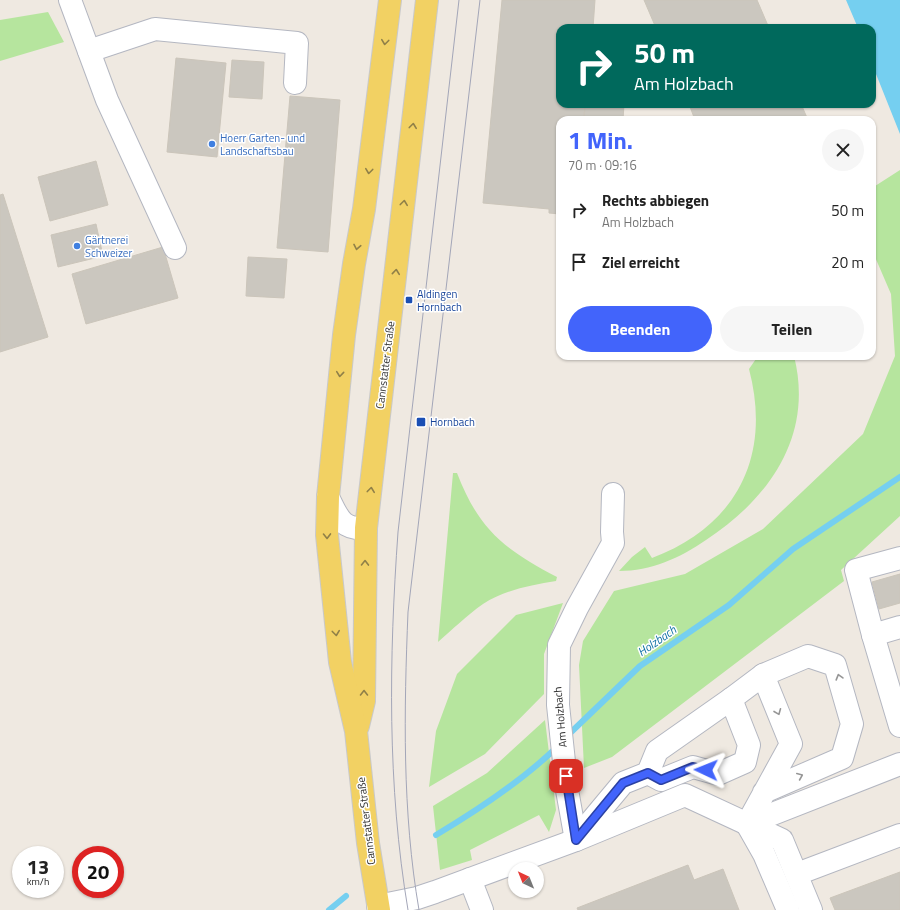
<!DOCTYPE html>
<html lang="de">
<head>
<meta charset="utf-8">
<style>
  :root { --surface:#fff; --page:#f6f6f6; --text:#222; --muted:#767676; --accent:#4264fb }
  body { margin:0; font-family:"Titillium Web",sans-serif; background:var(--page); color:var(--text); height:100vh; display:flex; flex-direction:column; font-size:15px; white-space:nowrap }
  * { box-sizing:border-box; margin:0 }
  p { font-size:13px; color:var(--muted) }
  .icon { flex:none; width:22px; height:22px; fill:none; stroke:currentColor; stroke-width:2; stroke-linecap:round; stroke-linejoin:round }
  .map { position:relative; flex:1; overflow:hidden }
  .details { position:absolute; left:556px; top:116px; width:320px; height:244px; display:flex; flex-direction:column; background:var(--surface); border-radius:12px; box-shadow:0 1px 3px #0004 }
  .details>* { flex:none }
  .top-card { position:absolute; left:556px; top:24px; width:320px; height:84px; border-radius:12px; box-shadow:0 1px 3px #0004; background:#00695c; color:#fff; overflow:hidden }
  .needle { width:26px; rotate:317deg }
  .tools { position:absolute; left:508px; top:862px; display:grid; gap:8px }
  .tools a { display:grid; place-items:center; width:36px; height:36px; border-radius:50%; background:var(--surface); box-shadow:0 1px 3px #0004; font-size:20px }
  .speed { position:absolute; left:12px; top:846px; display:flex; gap:8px; font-size:20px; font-weight:700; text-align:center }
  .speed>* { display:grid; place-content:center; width:52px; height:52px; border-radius:50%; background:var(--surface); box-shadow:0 1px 3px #0004; line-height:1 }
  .speed small { font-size:10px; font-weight:400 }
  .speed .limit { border:6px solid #d22; background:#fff; color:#111 }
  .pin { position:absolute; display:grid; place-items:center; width:34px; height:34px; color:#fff; margin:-17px; border-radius:8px; box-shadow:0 2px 6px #0006 }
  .me { position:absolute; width:44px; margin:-22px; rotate:272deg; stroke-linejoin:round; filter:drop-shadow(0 0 3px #0008) }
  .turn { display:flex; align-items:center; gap:14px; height:84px; padding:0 12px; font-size:18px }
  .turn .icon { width:52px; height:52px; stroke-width:2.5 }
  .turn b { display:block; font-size:28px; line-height:34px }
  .round { display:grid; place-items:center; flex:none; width:42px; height:42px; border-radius:21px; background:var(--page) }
  .summary { display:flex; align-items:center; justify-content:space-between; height:68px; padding:0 12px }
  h1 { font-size:24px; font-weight:700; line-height:30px; color:var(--accent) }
  .button { display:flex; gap:8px; margin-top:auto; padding:8px 12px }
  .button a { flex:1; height:46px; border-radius:24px; background:var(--accent); color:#fff; font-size:16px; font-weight:700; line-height:46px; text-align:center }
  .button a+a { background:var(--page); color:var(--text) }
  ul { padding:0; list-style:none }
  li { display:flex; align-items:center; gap:12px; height:52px; padding:0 12px }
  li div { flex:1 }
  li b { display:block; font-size:15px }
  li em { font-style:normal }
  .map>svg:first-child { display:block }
</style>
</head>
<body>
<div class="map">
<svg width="900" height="910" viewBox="0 0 900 910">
  <rect width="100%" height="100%" fill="#efe9e1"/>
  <g fill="#b6e59e">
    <path d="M48 12 64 42 0 61V20Z"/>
    <path d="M900 170V516L841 570 844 581 612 757 584 768 579 665 583 641 614 591 685 574 763 529 863 434 895 356 891 294 872 250V188Z"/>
    <path d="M758 356H794C814 435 770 498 706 540 680 558 651 571 619 571L632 557 645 547 652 558C737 526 772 456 749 369Z"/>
    <path d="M453 473H457C479 530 504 549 557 577L556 581C531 585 505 590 483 604 467 615 452 630 438 642Z"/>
    <path d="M563 603 544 654V694L485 754 429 787 436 731 457 674 516 615Z"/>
    <path d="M545 720 556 810 549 832 539 815 470 850 472 860 440 870 433 806 487 773Z"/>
  </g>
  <path fill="#75cff0" d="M846 0H900V134L872 64V28H858Z"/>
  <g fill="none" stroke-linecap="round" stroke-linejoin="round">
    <g stroke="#75cff0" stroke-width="6">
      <path d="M566 737 640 666 729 605 793 549 900 477"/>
      <path d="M436 835C478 810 522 781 557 747"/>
      <path d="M329 910 346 896"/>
    </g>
  </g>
  <g fill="#cbc7bf" stroke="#cbc5ba">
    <path d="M502 0H595L593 28H560V104H585L584 120H560V214L549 213V209L483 203Z"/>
    <path d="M644 0H757L769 28H656Z"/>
    <path d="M176 58 226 63 217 157 167 152Z"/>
    <path d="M232 60 264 62 262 99 229 97Z"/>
    <path d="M290 96 340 100 328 252 277 248Z"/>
    <path d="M585 104H624L623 120H584Z"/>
    <path d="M689 104H801L808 120H695Z"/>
    <path d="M96 161 108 205 50 221 38 177Z"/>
    <path d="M3 194 48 337 0 352V195Z"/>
    <path d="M96 224 103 256 58 267 51 235Z"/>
    <path d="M163 247 178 298 86 324 72 274Z"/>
    <path d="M248 257 287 259 284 298 246 296Z"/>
    <path d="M900 574V603L879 609 872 582Z"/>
    <path d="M688 865 694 880 723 869 739 910H578L577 908Z"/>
    <path d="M900 872V910H835L830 898Z"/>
  </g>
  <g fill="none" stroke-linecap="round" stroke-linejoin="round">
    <g stroke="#b4b7c1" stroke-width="24">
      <g id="minor">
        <path d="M70 0 107 100 175 248"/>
        <path d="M89 51 155 29 297 43 295 83"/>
        <path d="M328 497C338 517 341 530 366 528"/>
        <path d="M900 627 873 635 900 726"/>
        <path d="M873 635 856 570 900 558"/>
        <path d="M731 699 763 675"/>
        <path d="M747 824 791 744 763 675 808 656 835 665 852 724 842 758 764 792"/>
        <path d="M578 837 623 783 648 773 661 780 693 767 718 774 745 762 749 745 731 699 657 751 648 773"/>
        <path d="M576 840 567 790 558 705 559 645 577 608 613 543 612 532 613 494"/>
        <path d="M797 874 900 835"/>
        <path d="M470 879 482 910"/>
        <path d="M378 906 417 898 435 892 576 840 685 795 782 840 811 910"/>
        <path d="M788 910 764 854 747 824 900 764"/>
      </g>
    </g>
    <g stroke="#c9c9c9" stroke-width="24">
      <g id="major">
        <path d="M358 726 364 701 366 528 427 0"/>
        <path d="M379 910 368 843 356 731 340 662 327 535 328 497 344 335 354 264 364 209 390 0"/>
      </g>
    </g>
    <use href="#minor" stroke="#fff" stroke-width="22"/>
    <use href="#major" stroke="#f2d163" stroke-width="22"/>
    <g stroke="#a3a6b8" stroke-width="1">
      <path d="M408 910C387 785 389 658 398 532L459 0"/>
      <path d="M419 910C402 811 404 711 408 612L480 0"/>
    </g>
  </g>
  <defs><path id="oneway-chevron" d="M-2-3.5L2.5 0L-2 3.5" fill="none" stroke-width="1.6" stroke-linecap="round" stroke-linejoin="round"/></defs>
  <g stroke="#908048">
    <use href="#oneway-chevron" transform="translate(385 42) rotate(97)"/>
    <use href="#oneway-chevron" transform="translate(413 126) rotate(-83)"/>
    <use href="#oneway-chevron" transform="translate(369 171) rotate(97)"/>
    <use href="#oneway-chevron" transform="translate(404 203) rotate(-83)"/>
    <use href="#oneway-chevron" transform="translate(357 247) rotate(101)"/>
    <use href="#oneway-chevron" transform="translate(396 272) rotate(-84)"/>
    <use href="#oneway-chevron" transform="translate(340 374) rotate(96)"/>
    <use href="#oneway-chevron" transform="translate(371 490) rotate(-83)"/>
    <use href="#oneway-chevron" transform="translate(327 536) rotate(89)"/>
    <use href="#oneway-chevron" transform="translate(365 563) rotate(-89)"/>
    <use href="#oneway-chevron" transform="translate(336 633) rotate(83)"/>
    <use href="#oneway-chevron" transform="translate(364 693) rotate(-90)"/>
  </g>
  <g stroke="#969696">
    <use href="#oneway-chevron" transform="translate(839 677) rotate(-106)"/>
    <use href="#oneway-chevron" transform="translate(778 712) rotate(68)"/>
    <use href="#oneway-chevron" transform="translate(800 776) rotate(-23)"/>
  </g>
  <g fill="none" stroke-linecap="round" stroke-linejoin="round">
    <g stroke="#2b41a3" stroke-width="10">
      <path id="route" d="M566 776 576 840 623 783 648 773 661 780 693 767 706 770"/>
    </g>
    <use href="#route" stroke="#4264fb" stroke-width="7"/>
  </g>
  <g fill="#3f7fe0" stroke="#fff" stroke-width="1.5">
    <circle cx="212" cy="144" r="4"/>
    <circle cx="77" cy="246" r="4"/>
  </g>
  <g fill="#1a4fb4" stroke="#fff" stroke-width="1.5">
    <rect x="405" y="296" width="8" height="8" rx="2"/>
    <rect x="416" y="417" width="10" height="10" rx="2"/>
  </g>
  <g text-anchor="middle" stroke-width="3" stroke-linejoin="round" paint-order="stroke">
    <g font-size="11" fill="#366cbe" stroke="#fff" text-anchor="start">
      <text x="220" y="142">Hoerr Garten- und<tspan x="220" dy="13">Landschaftsbau</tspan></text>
      <text x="85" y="244">Gärtnerei<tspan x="85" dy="13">Schweizer</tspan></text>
    </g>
    <g font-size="11" fill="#164399" stroke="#fff" text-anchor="start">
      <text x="417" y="298">Aldingen<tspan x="417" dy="13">Hornbach</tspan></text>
      <text x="430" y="426">Hornbach</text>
    </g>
    <g font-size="11" fill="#2e2e2e" stroke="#fff">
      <text transform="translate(385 365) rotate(-83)" y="4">Cannstatter Straße</text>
      <text transform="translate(560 717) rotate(-95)" y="4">Am Holzbach</text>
      <text transform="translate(366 821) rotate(-97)" y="4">Cannstatter Straße</text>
    </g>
    <g font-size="12" font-style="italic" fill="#0d6fa3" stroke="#fff">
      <text transform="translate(657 641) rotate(-35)" y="4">Holzbach</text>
    </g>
  </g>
</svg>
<div class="tools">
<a><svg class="needle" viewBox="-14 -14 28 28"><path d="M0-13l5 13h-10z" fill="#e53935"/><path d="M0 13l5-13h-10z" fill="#767676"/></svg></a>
</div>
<div class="speed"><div>13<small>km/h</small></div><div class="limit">20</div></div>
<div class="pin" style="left:566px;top:776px;background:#d93025"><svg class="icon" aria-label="arrive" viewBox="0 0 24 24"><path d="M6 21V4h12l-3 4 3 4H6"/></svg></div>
<svg class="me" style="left:706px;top:770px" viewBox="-20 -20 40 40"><path d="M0-17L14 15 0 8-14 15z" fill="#4264fb" stroke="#fff" stroke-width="4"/></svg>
<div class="top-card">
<div class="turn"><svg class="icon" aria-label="right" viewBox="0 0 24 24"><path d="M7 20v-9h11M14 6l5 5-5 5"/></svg><div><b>50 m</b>Am Holzbach</div></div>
</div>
<section class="details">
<div class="summary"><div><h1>1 Min.</h1><p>70 m · 09:16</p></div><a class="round"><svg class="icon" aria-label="close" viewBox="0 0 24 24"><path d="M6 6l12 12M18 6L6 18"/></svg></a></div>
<ul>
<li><svg class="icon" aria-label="right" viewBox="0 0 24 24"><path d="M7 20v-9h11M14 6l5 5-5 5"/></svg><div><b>Rechts abbiegen</b><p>Am Holzbach</p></div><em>50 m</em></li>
<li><svg class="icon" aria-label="arrive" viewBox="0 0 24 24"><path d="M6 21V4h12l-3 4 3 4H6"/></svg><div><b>Ziel erreicht</b></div><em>20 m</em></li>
</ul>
<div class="button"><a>Beenden</a><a>Teilen</a></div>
</section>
</div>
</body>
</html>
